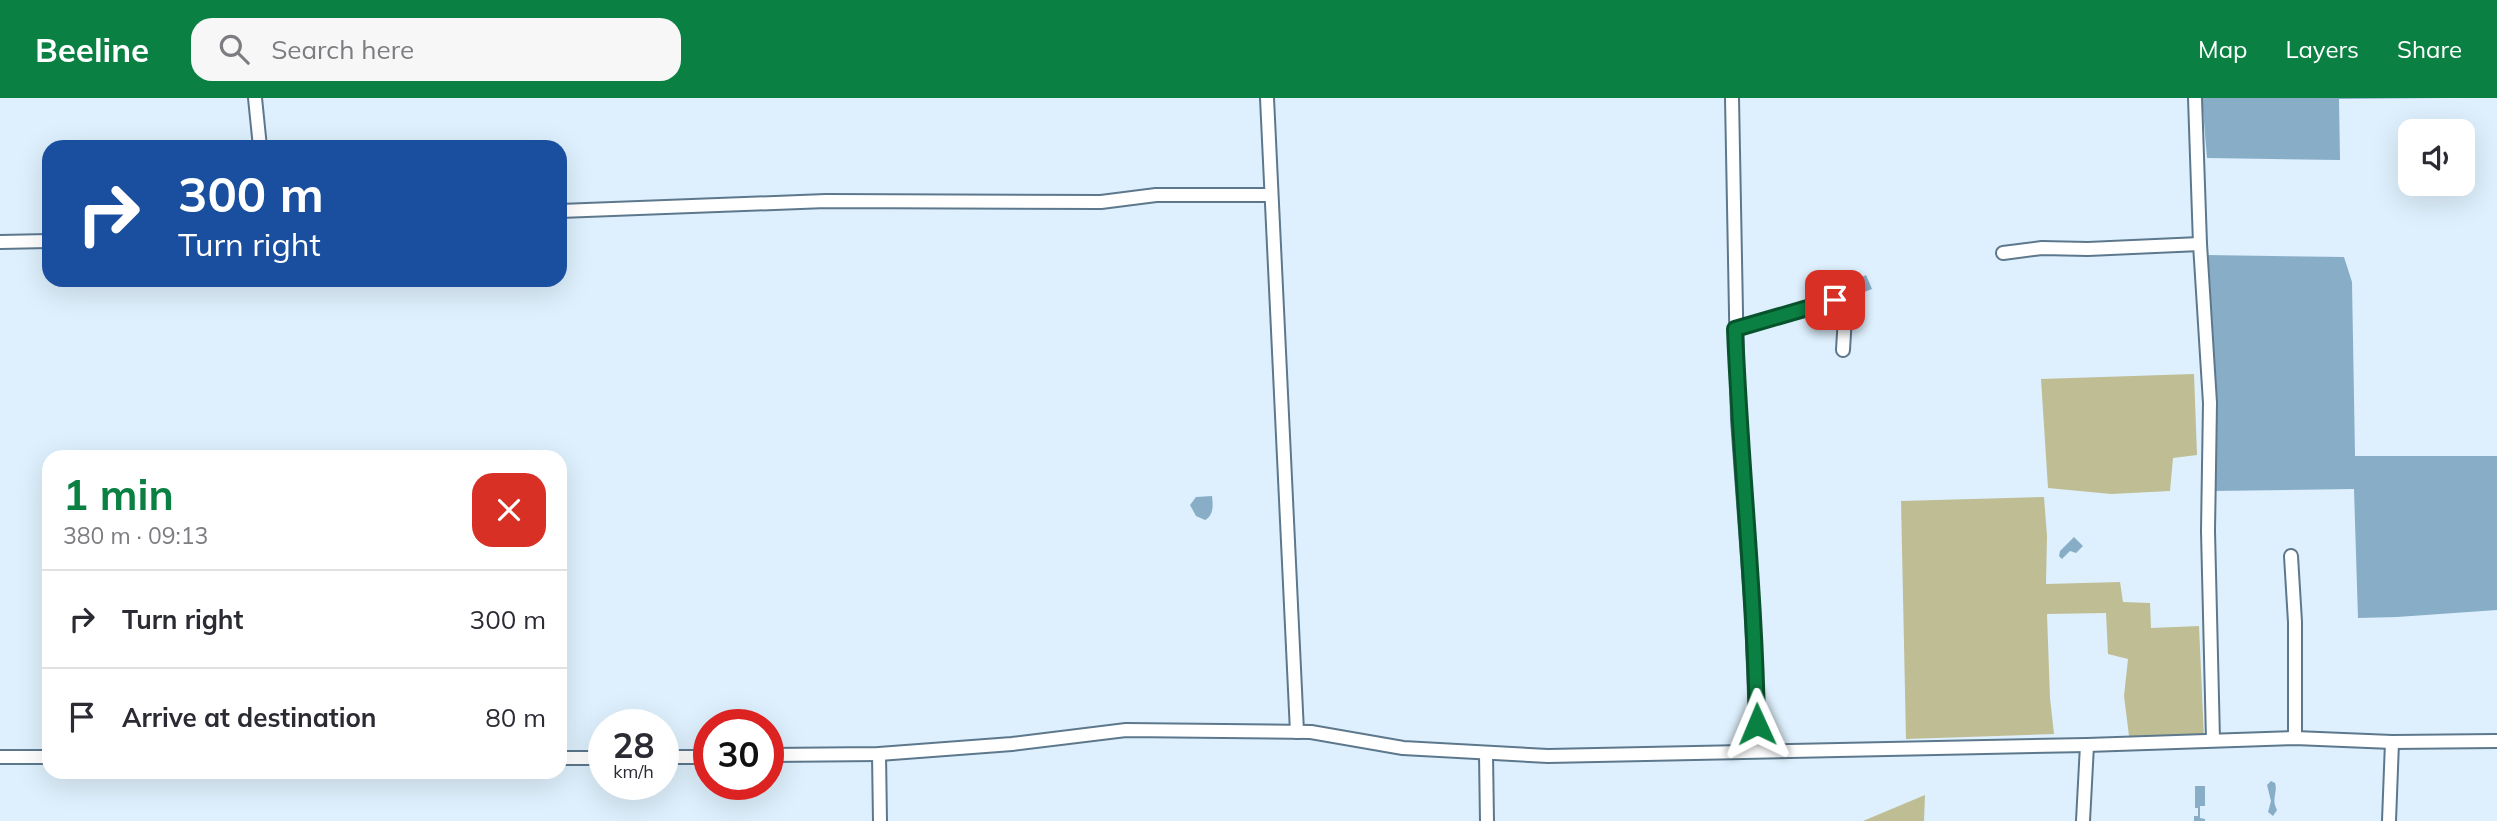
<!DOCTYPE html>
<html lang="en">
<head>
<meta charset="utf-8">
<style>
  :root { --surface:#fff; --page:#f7f7f7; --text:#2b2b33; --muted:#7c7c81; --line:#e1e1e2; --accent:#0b8043 }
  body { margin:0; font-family:Mulish,sans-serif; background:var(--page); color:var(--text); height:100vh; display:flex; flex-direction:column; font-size:26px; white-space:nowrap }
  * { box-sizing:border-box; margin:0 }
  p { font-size:23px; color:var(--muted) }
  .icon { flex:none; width:38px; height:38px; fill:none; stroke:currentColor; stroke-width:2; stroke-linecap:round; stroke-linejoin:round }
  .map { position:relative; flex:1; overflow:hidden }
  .sheet { position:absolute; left:42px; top:352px; width:525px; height:329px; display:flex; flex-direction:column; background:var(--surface); border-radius:21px; box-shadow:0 7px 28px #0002 }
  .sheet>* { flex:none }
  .banner { position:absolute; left:42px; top:42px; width:525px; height:147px; border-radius:21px; box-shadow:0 7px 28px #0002; background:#1a4fa0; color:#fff; overflow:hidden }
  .tools { position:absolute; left:2398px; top:21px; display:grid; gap:14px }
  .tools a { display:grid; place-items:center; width:77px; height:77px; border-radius:14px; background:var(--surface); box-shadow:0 7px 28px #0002; font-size:35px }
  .speed { position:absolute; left:588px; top:611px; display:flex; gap:14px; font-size:35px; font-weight:700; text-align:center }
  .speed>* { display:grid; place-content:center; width:91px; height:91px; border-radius:50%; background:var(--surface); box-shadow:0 7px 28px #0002; line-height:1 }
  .speed small { font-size:18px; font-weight:400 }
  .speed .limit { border:10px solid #d22; background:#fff; color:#111 }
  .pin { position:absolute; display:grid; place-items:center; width:60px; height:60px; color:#fff; margin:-30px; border-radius:14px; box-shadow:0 4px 10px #0006 }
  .me { position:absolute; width:77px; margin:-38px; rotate:359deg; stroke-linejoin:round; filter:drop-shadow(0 0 5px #0008) }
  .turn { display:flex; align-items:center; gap:24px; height:147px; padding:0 21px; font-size:32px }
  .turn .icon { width:91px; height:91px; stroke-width:2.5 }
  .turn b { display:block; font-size:49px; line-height:60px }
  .round { display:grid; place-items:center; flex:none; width:74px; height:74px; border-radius:21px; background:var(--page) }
  .headline { display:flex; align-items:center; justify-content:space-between; height:119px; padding:0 21px }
  h1 { font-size:42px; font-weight:700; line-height:52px; color:var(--accent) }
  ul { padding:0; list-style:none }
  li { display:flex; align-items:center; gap:21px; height:98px; padding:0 21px; border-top:2px solid var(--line) }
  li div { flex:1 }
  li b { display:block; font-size:26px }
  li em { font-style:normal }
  header { display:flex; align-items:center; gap:42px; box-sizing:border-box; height:98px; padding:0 35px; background:var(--accent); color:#fff }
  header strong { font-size:33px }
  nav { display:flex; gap:38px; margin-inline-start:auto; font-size:24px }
  .search { width:490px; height:63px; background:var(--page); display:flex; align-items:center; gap:18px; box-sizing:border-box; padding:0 24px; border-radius:21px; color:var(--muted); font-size:26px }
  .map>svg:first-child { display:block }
</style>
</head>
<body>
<header>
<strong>Beeline</strong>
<div class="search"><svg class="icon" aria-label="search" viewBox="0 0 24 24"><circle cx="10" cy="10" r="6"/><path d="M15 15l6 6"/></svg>Search here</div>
<nav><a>Map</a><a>Layers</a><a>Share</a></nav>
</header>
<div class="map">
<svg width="2497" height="723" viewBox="0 0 2497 723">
  <rect width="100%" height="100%" fill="#def0fd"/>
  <g fill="#bfbd94">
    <path d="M2194 276 2197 357 2173 360 2170 393 2111 396 2048 390 2041 281Z"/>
    <path d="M2044 399 2047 438 2046 486 2120 484 2123 504 2150 505 2151 530 2199 528 2204 640 2129 638 2124 598 2128 561 2108 556 2106 515 2047 516 2050 600 2054 636 1906 641 1901 403Z"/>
    <path d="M1925 697 1924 723H1863Z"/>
  </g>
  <g fill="#88adc7">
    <path d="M2202 0H2445L2339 1 2340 62 2207 60Z"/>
    <path d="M2206 157 2344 159 2352 184 2355 358H2497V512L2397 519 2358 520 2354 391 2212 393Z"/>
    <path d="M1866 177 1872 191 1859 196 1855 187 1858 181Z"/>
    <path d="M1212 398C1213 407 1214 417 1205 422L1196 418 1190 407 1196 399Z"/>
    <path d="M2074 439 2083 448 2076 455 2070 453 2062 461 2059 458 2060 453Z"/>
    <path d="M2271 683 2275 685C2278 695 2271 700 2277 712L2273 718 2268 714 2271 703 2267 687Z"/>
    <path d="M2195 688H2205V708H2200V720L2205 721V723H2194V718H2198V710H2195Z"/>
  </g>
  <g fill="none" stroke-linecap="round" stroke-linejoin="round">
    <g stroke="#5d788c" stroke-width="16">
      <g id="minor">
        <path d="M255 0 260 49"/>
        <path d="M1267 0 1297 634"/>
        <path d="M1732 0 1738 322 1752 514 1757 652"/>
        <path d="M2195 0 2200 146 2210 305 2208 433 2213 642"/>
        <path d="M560 113 826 103 1101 104 1156 97H1271"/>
        <path d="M0 144 49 143"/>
        <path d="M2003 155 2042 150 2088 151 2200 146"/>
        <path d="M1735 231 1835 202 1845 218 1843 252"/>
        <path d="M2291 458 2295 524V640"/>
        <path d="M879 656 880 723"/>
        <path d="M1486 656 1487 723"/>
        <path d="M768 657 879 656 1012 646 1126 632 1311 634 1403 650 1548 658 2087 647 2295 640 2392 644 2497 643"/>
        <path d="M0 659H49"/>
        <path d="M663 659H709"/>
        <path d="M560 660H604"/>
        <path d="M2083 723 2087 647"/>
        <path d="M2389 723 2392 644"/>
      </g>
    </g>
    <use href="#minor" stroke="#fff" stroke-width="12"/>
  </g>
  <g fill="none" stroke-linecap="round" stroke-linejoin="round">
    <g stroke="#07532c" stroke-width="18">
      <path id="route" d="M1757 626C1755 494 1740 363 1735 231L1835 202"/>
    </g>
    <use href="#route" stroke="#0b8043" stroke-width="12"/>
  </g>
</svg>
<div class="tools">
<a><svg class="icon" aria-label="sound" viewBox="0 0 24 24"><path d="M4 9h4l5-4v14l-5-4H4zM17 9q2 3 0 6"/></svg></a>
</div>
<div class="speed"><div>28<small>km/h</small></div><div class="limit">30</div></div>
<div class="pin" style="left:1835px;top:202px;background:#d93025"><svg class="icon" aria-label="arrive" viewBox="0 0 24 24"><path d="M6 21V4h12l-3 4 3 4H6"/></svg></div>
<svg class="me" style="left:1757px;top:626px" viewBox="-20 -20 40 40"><path d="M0-17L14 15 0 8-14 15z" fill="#0b8043" stroke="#fff" stroke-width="4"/></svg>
<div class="banner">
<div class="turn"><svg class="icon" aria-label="right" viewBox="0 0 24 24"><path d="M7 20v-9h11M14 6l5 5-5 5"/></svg><div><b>300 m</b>Turn right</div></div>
</div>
<section class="sheet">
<div class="headline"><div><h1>1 min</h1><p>380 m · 09:13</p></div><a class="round" style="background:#d93025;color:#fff"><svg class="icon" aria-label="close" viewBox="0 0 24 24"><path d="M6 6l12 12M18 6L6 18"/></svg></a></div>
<ul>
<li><svg class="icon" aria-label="right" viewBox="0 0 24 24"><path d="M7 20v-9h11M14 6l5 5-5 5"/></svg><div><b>Turn right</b></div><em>300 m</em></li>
<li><svg class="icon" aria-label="arrive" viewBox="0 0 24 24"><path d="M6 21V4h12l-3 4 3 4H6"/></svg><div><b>Arrive at destination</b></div><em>80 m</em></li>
</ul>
</section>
</div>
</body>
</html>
